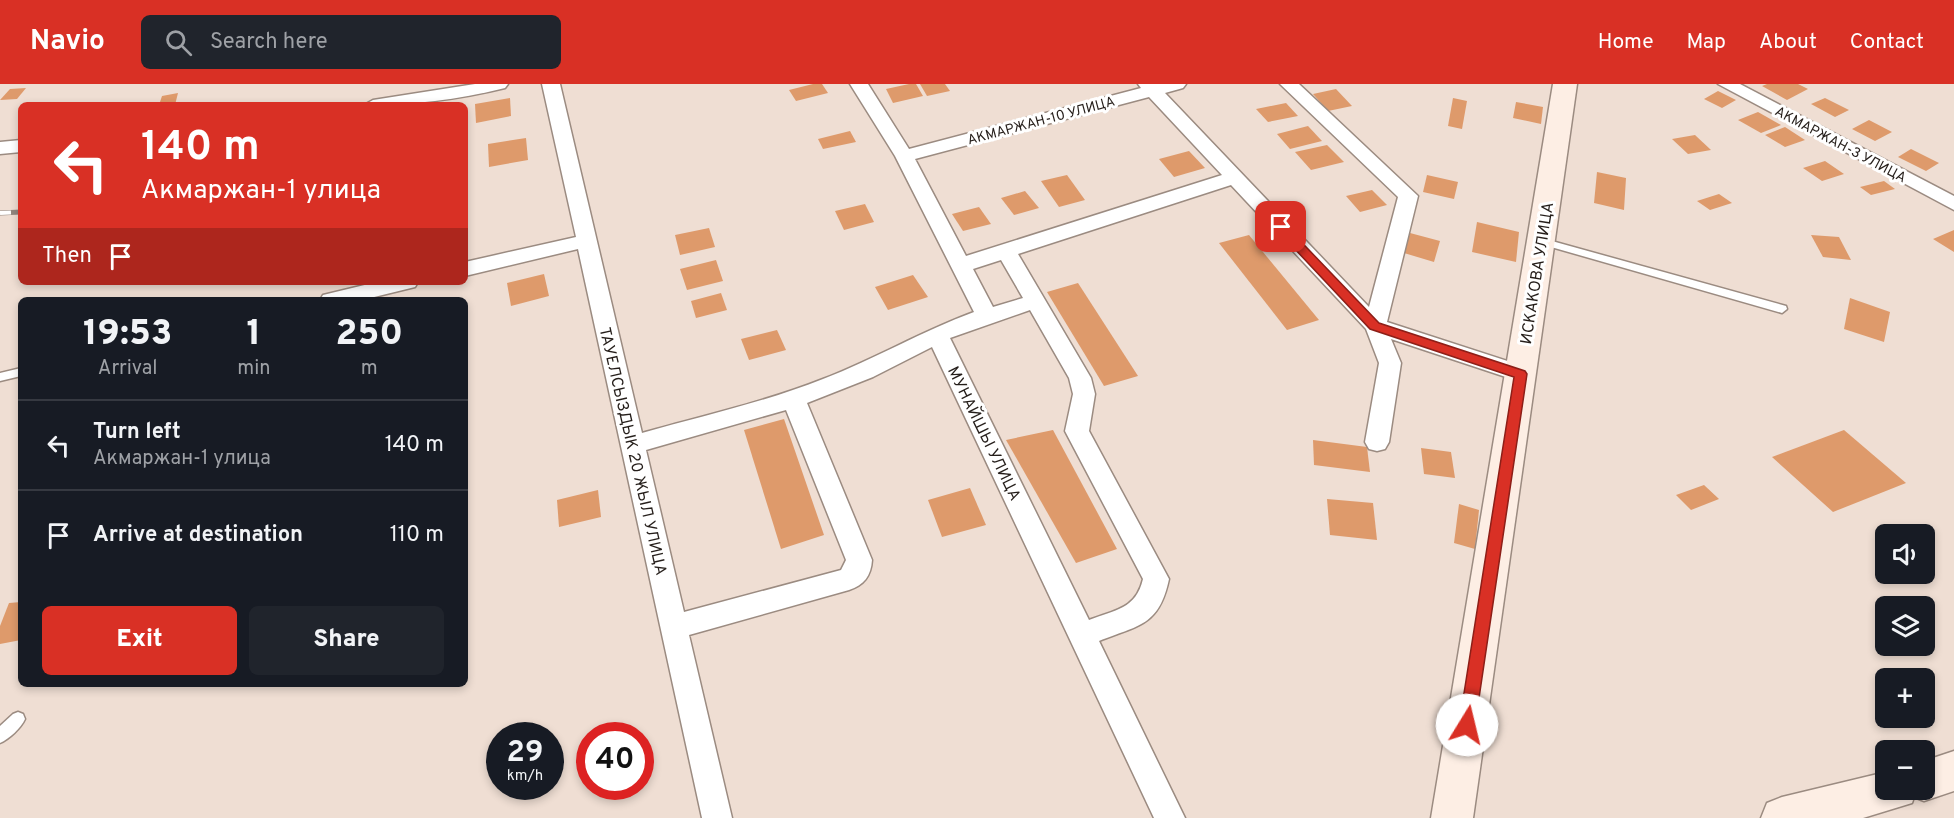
<!DOCTYPE html>
<html lang="en">
<head>
<meta charset="utf-8">
<style>
  :root { --surface:#171b24; --page:#20242c; --text:#f1f3f6; --muted:#9ea1a6; --line:#363941; --accent:#d93025 }
  body { margin:0; font-family:Overpass,sans-serif; background:var(--page); color:var(--text); height:100vh; display:flex; flex-direction:column; font-size:22px; white-space:nowrap }
  * { box-sizing:border-box; margin:0 }
  p { font-size:20px; color:var(--muted) }
  .icon { flex:none; width:33px; height:33px; fill:none; stroke:currentColor; stroke-width:2; stroke-linecap:round; stroke-linejoin:round }
  .map { position:relative; flex:1; overflow:hidden }
  .details { position:absolute; left:18px; top:213px; width:450px; height:390px; display:flex; flex-direction:column; background:var(--surface); border-radius:9px; box-shadow:0 3px 9px #0003 }
  .details>* { flex:none }
  .hud { position:absolute; left:18px; top:18px; width:450px; height:183px; border-radius:9px; box-shadow:0 3px 9px #0003; background:#d93025; color:#fff; overflow:hidden }
  .tools { position:absolute; left:1875px; top:440px; display:grid; gap:12px }
  .tools a { display:grid; place-items:center; width:60px; height:60px; border-radius:9px; background:var(--surface); box-shadow:0 3px 9px #0003; font-size:30px }
  .speed { position:absolute; left:486px; top:638px; display:flex; gap:12px; font-size:30px; font-weight:700; text-align:center }
  .speed>* { display:grid; place-content:center; width:78px; height:78px; border-radius:50%; background:var(--surface); box-shadow:0 3px 9px #0003; line-height:1 }
  .speed small { font-size:15px; font-weight:400 }
  .speed .limit { border:9px solid #d22; background:#fff; color:#111 }
  .pin { position:absolute; display:grid; place-items:center; width:51px; height:51px; color:#fff; margin:-26px; border-radius:12px; box-shadow:0 3px 9px #0006 }
  .me { position:absolute; width:66px; margin:-33px; rotate:9deg; stroke-linejoin:round; filter:drop-shadow(0 0 4px #0008) }
  .turn { display:flex; align-items:center; gap:21px; height:126px; padding:0 24px; font-size:27px }
  .turn .icon { width:78px; height:78px; stroke-width:2.5 }
  .turn b { display:block; font-size:42px; line-height:51px }
  .then { display:flex; align-items:center; height:57px; padding:0 24px; background:#0003; gap:12px; font-size:22px }
  .eta { display:flex; justify-content:space-evenly; align-items:center; height:102px; text-align:center }
  .eta b { font-size:36px; font-weight:800; line-height:42px }
  .cta { display:flex; gap:12px; margin-top:auto; padding:12px 24px }
  .cta a { flex:1; height:69px; border-radius:9px; background:var(--accent); color:#fff; font-size:24px; font-weight:800; line-height:69px; text-align:center }
  .cta a+a { background:var(--page); color:var(--text) }
  ul { padding:0; list-style:none }
  li { display:flex; align-items:center; gap:18px; height:90px; padding:0 24px; border-top:2px solid var(--line) }
  li div { flex:1 }
  li b { display:block; font-size:22px }
  li em { font-style:normal }
  header { display:flex; align-items:center; gap:36px; box-sizing:border-box; height:84px; padding:0 30px; background:var(--accent); color:#fff }
  header strong { font-size:28px }
  nav { display:flex; gap:33px; margin-inline-start:auto; font-size:21px }
  .search { width:420px; height:54px; background:var(--page); display:flex; align-items:center; gap:15px; box-sizing:border-box; padding:0 21px; border-radius:9px; color:var(--muted); font-size:22px }
  .map>svg:first-child { display:block }
</style>
</head>
<body>
<header>
<strong>Navio</strong>
<div class="search"><svg class="icon" aria-label="search" viewBox="0 0 24 24"><circle cx="10" cy="10" r="6"/><path d="M15 15l6 6"/></svg>Search here</div>
<nav><a>Home</a><a>Map</a><a>About</a><a>Contact</a></nav>
</header>
<div class="map">
<svg width="1954" height="734" viewBox="0 0 1954 734">
  <rect width="100%" height="100%" fill="#efded3"/>
  <g fill="#de9a6b">
    <path d="M813 0H822L828 9 796 17 789 6Z"/>
    <path d="M909 0H916L923 12 893 19 886 5Z"/>
    <path d="M920 0H945L950 7 927 12Z"/>
    <path d="M1767 0H1798L1808 5 1787 16 1762 2Z"/>
    <path d="M26 4 17 15 0 16 10 5Z"/>
    <path d="M1336 5 1352 22 1328 27 1313 10Z"/>
    <path d="M1718 7 1736 16 1722 24 1704 15Z"/>
    <path d="M178 9 175 21H159L162 12Z"/>
    <path d="M510 14 511 32 476 39 475 20Z"/>
    <path d="M1453 14 1467 17 1462 45 1448 42Z"/>
    <path d="M1825 14 1849 26 1835 33 1811 20Z"/>
    <path d="M1516 18 1543 23 1541 40 1513 34Z"/>
    <path d="M1286 19 1298 32 1268 38 1256 25Z"/>
    <path d="M1758 28 1781 41 1761 49 1738 36Z"/>
    <path d="M1869 36 1892 48 1875 57 1852 45Z"/>
    <path d="M1308 42 1322 57 1290 65 1277 50Z"/>
    <path d="M1785 43 1805 56 1785 63 1765 51Z"/>
    <path d="M850 47 856 58 823 65 818 55Z"/>
    <path d="M1695 51 1711 66 1688 70 1672 55Z"/>
    <path d="M526 54 528 76 489 83 488 60Z"/>
    <path d="M1327 61 1344 78 1311 86 1295 68Z"/>
    <path d="M1911 65 1939 79 1926 87 1898 73Z"/>
    <path d="M1189 67 1205 84 1174 93 1159 75Z"/>
    <path d="M1825 77 1844 90 1822 97 1803 84Z"/>
    <path d="M1597 88 1626 94 1624 126 1594 119Z"/>
    <path d="M1067 91 1085 116 1059 123 1041 97Z"/>
    <path d="M1427 91 1458 98 1454 115 1423 108Z"/>
    <path d="M1884 97 1895 105 1871 111 1860 103Z"/>
    <path d="M1372 106 1387 121 1360 128 1346 112Z"/>
    <path d="M1025 107 1039 124 1014 131 1001 114Z"/>
    <path d="M1719 110 1732 119 1710 126 1697 117Z"/>
    <path d="M865 120 874 138 844 146 835 127Z"/>
    <path d="M979 123 991 140 963 147 952 130Z"/>
    <path d="M1477 138 1519 148 1516 178 1472 168Z"/>
    <path d="M709 144 715 163 680 171 675 151Z"/>
    <path d="M1954 146V168L1933 155Z"/>
    <path d="M1410 149 1440 157 1434 178 1404 169Z"/>
    <path d="M1249 151 1319 236 1287 246 1219 159Z"/>
    <path d="M1811 151 1839 153 1851 176 1823 173Z"/>
    <path d="M716 176 723 197 687 206 680 185Z"/>
    <path d="M544 190 549 212 511 222 507 199Z"/>
    <path d="M913 191 928 213 888 226 875 203Z"/>
    <path d="M1078 199 1138 292 1104 302 1047 208Z"/>
    <path d="M721 209 727 226 696 234 691 217Z"/>
    <path d="M1850 214 1890 228 1884 258 1844 245Z"/>
    <path d="M777 246 786 266 749 276 741 255Z"/>
    <path d="M784 335 824 451 781 465 744 346Z"/>
    <path d="M1053 346 1117 465 1076 479 1006 356Z"/>
    <path d="M1844 346 1906 399 1833 428 1772 373Z"/>
    <path d="M1313 356 1367 363 1370 388 1314 381Z"/>
    <path d="M1421 364 1451 368 1455 394 1424 390Z"/>
    <path d="M1704 401 1719 415 1691 426 1676 411Z"/>
    <path d="M970 404 986 441 942 453 928 416Z"/>
    <path d="M598 406 601 433 559 443 557 416Z"/>
    <path d="M1327 415 1373 419 1377 456 1330 451Z"/>
    <path d="M1459 420 1479 426 1475 465 1454 459Z"/>
    <path d="M21 518V556L0 560V542L9 519Z"/>
  </g>
  <g fill="none" stroke-linecap="round" stroke-linejoin="round">
    <g stroke="#9b8b81" stroke-width="3">
      <g id="lane">
        <path d="M1541 154 1786 222 1787 225 1782 229 1537 159 1536 157Z"/>
        <path d="M21 284V292L0 297V289Z"/>
        <path d="M18 628 23 630 25 635C21 644 9 655 0 659V642L13 630Z"/>
      </g>
    </g>
    <g stroke="#9b8b81" stroke-width="3">
      <g id="street">
        <path d="M475 0H508L505 4C456 16 414 21 364 21L373 16Z"/>
        <path d="M542 0H560L642 349C702 332 765 318 823 295 875 275 922 247 974 228L895 72 850 0H868L909 65 1141 4 1138 0H1186L1183 4 1165 9 1369 223 1398 113 1280 0H1299L1418 112 1387 238 1529 284 1532 290 1529 296 1521 298 1391 255 1401 279 1389 358 1385 365 1377 367 1369 365 1365 358 1379 279 1366 245 1231 101 1018 170 1091 294 1095 310 1089 347 1169 495C1159 542 1139 541 1099 557L1185 734H1154L932 263 873 293 807 319 872 476C871 492 864 501 849 506L689 551 732 734H702L578 165 465 192V178L576 153ZM1149 13 1222 91 966 172 915 75ZM1001 176 1023 214 993 223 973 185ZM1030 226 1069 294 1073 310 1065 347 1143 495C1136 525 1115 526 1089 536L950 254ZM786 326 846 476 841 486 684 528 646 366Z"/>
        <path d="M1718 0H1740L1954 112V126Z"/>
        <path d="M21 56V68L0 70V58Z"/>
        <path d="M377 198H418L415 203 362 216H320L323 211Z"/>
      </g>
    </g>
    <g stroke="#9b8b81" stroke-width="3">
      <g id="secondary">
        <path d="M1553 0H1577L1473 734H1431Z"/>
        <path d="M1954 667V707L1924 717 1914 713 1912 719 1863 734H1761L1767 719 1782 713 1886 688V705H1924V677Z"/>
      </g>
    </g>
    <use href="#lane" fill="#fff" fill-rule="evenodd"/>
    <use href="#street" fill="#fff" fill-rule="evenodd"/>
    <use href="#secondary" fill="#fdeee4" fill-rule="evenodd"/>
    <g stroke="#92867e" stroke-width="5">
      <path id="rail" d="M0 129 21 128"/>
    </g>
    <use href="#rail" stroke="#fff" stroke-width="4" stroke-dasharray="11" stroke-linecap="butt"/>
  </g>
  <path fill="#d93025" stroke="#8d1f18" stroke-width="1.5" d="M1281 140 1285 141 1379 239 1525 287 1527 290 1475 641 1473 646 1467 648 1461 646 1459 641 1514 293 1370 245 1277 146 1275 143Z"/>
  <g text-anchor="middle" stroke-width="6" stroke-linejoin="round" paint-order="stroke">
    <g font-size="14" fill="#251e1a" stroke="#fff">
      <text transform="translate(1041 36) rotate(-15)" y="5">АКМАРЖАН-10 УЛИЦА</text>
      <text transform="translate(1841 60) rotate(28)" y="5">АКМАРЖАН-3 УЛИЦА</text>
    </g>
    <g font-size="16" fill="#251e1a" stroke="#fff">
      <text transform="translate(1536 189) rotate(-81)" y="6">ИСКАКОВА УЛИЦА</text>
      <text transform="translate(985 349) rotate(64)" y="6">МУНАЙШЫ УЛИЦА</text>
      <text transform="translate(634 367) rotate(77)" y="6">ТАУЕЛСЫЗДЫК 20 ЖЫЛ УЛИЦА</text>
    </g>
  </g>
</svg>
<div class="tools">
<a><svg class="icon" aria-label="sound" viewBox="0 0 24 24"><path d="M4 9h4l5-4v14l-5-4H4zM17 9q2 3 0 6"/></svg></a>
<a><svg class="icon" aria-label="layers" viewBox="0 0 24 24"><path d="M12 4l9 5-9 5-9-5zM3 14l9 5 9-5"/></svg></a>
<a>+</a>
<a>−</a>
</div>
<div class="speed"><div>29<small>km/h</small></div><div class="limit">40</div></div>
<div class="pin" style="left:1281px;top:143px;background:#d93025"><svg class="icon" aria-label="arrive" viewBox="0 0 24 24"><path d="M6 21V4h12l-3 4 3 4H6"/></svg></div>
<svg class="me" style="left:1467px;top:641px" viewBox="-20 -20 40 40"><circle r="19" fill="#fff"/><path d="M0-13L10 11 0 6-10 11z" fill="#d93025"/></svg>
<div class="hud">
<div class="turn"><svg class="icon" aria-label="left" viewBox="0 0 24 24"><path d="M17 20v-9H6M10 6l-5 5 5 5"/></svg><div><b>140 m</b>Акмаржан-1 улица</div></div>
<div class="then">Then<svg class="icon" aria-label="arrive" viewBox="0 0 24 24"><path d="M6 21V4h12l-3 4 3 4H6"/></svg></div>
</div>
<section class="details">
<div class="eta">
<div><b>19:53</b><p>Arrival</p></div>
<div><b>1</b><p>min</p></div>
<div><b>250</b><p>m</p></div>
</div>
<ul>
<li><svg class="icon" aria-label="left" viewBox="0 0 24 24"><path d="M17 20v-9H6M10 6l-5 5 5 5"/></svg><div><b>Turn left</b><p>Акмаржан-1 улица</p></div><em>140 m</em></li>
<li><svg class="icon" aria-label="arrive" viewBox="0 0 24 24"><path d="M6 21V4h12l-3 4 3 4H6"/></svg><div><b>Arrive at destination</b></div><em>110 m</em></li>
</ul>
<div class="cta"><a>Exit</a><a>Share</a></div>
</section>
</div>
</body>
</html>
